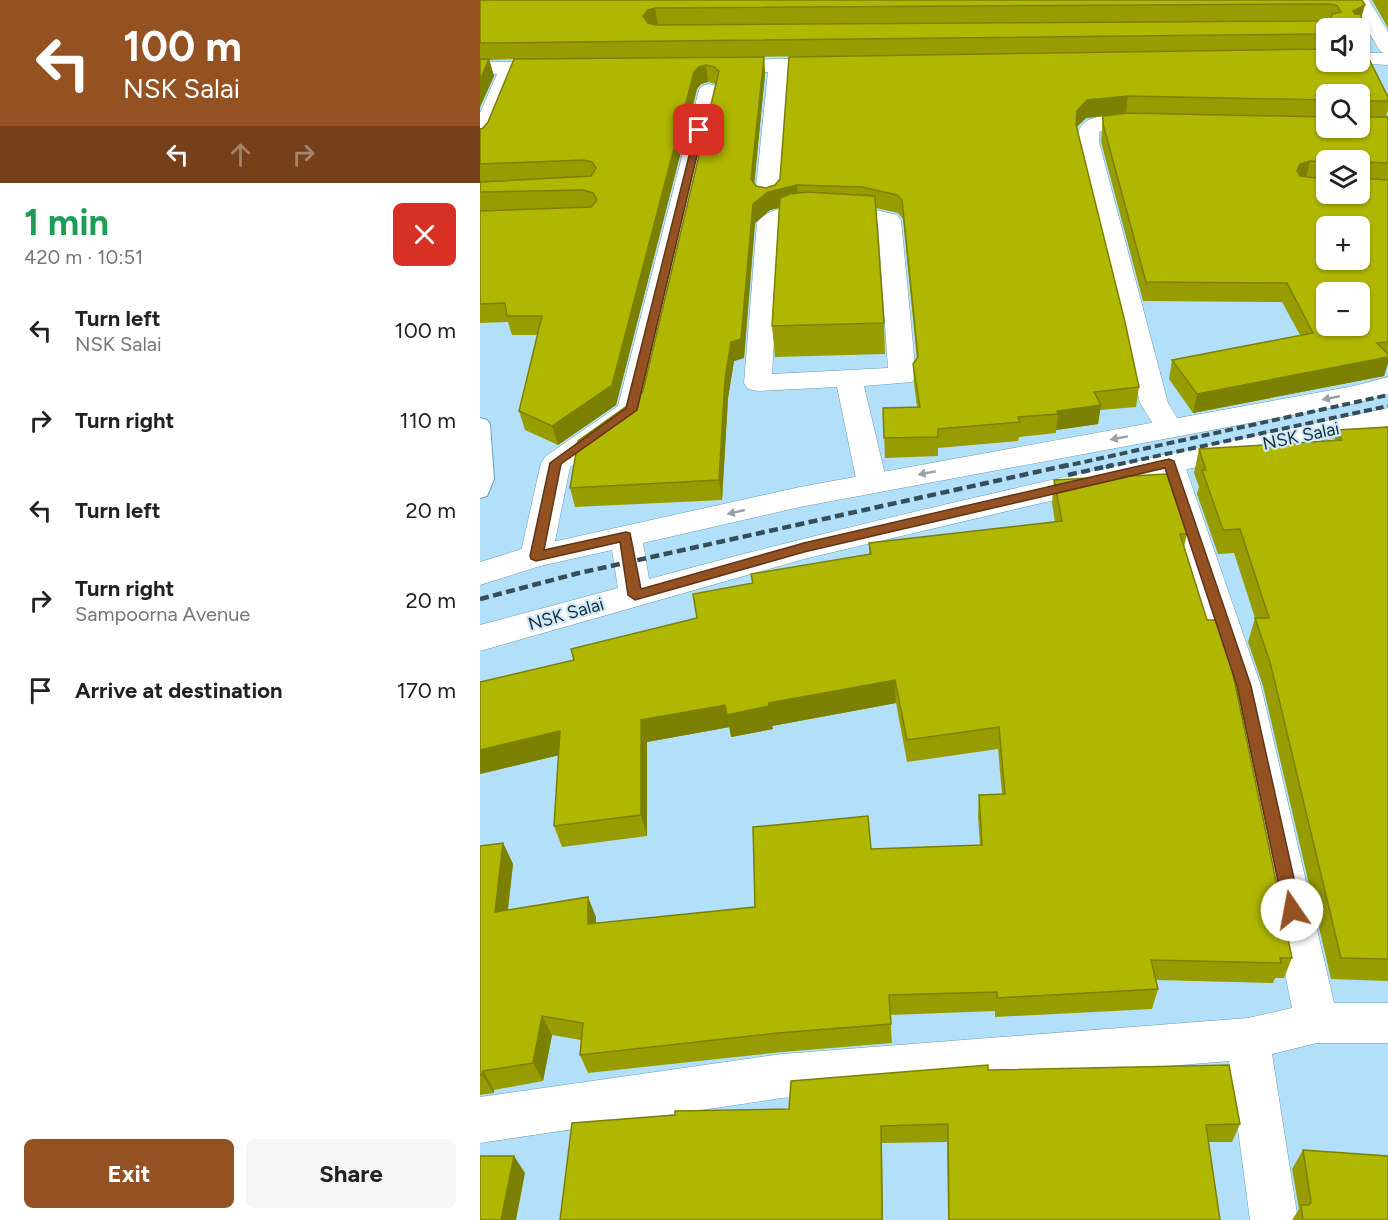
<!DOCTYPE html>
<html lang="en">
<head>
<meta charset="utf-8">
<style>
  :root { --surface:#fff; --page:#f6f6f6; --text:#222; --muted:#767676; --accent:#945122 }
  body { margin:0; font-family:Figtree,sans-serif; background:var(--page); color:var(--text); height:100vh; display:flex; flex-direction:column; font-size:22px; white-space:nowrap }
  * { box-sizing:border-box; margin:0 }
  p { font-size:20px; color:var(--muted) }
  .icon { flex:none; width:33px; height:33px; fill:none; stroke:currentColor; stroke-width:2; stroke-linecap:round; stroke-linejoin:round }
  .map { position:relative; flex:1; overflow:hidden }
  .sheet { display:flex; flex-direction:column; background:var(--surface); width:480px }
  .sheet>* { flex:none }
  .hud { background:#945122; color:#fff; overflow:hidden }
  .buttons { position:absolute; left:836px; top:18px; display:grid; gap:12px }
  .buttons a { display:grid; place-items:center; width:54px; height:54px; border-radius:9px; background:var(--surface); box-shadow:0 2px 4px #0004; font-size:30px }
  .pin { position:absolute; display:grid; place-items:center; width:51px; height:51px; color:#fff; margin:-26px; border-radius:12px; box-shadow:0 3px 9px #0006 }
  .me { position:absolute; width:66px; margin:-33px; rotate:348deg; stroke-linejoin:round; filter:drop-shadow(0 0 4px #0008) }
  .turn { display:flex; align-items:center; gap:21px; height:126px; padding:0 24px; font-size:27px }
  .turn .icon { width:78px; height:78px; stroke-width:2.5 }
  .turn b { display:block; font-size:42px; line-height:51px }
  .lanes { display:flex; align-items:center; height:57px; padding:0 24px; background:#0003; justify-content:center; gap:30px; direction:ltr }
  .lanes .off { opacity:.35 }
  .round { display:grid; place-items:center; flex:none; width:63px; height:63px; border-radius:9px; background:var(--page) }
  .summary { display:flex; align-items:center; justify-content:space-between; height:102px; padding:0 24px }
  h1 { font-size:36px; font-weight:700; line-height:45px; color:#1e9e55 }
  .cta { display:flex; gap:12px; margin-top:auto; padding:12px 24px }
  .cta a { flex:1; height:69px; border-radius:9px; background:var(--accent); color:#fff; font-size:24px; font-weight:700; line-height:69px; text-align:center }
  .cta a+a { background:var(--page); color:var(--text) }
  ul { padding:0; list-style:none }
  li { display:flex; align-items:center; gap:18px; height:90px; padding:0 24px }
  li div { flex:1 }
  li b { display:block; font-size:22px }
  li em { font-style:normal }
  main { display:flex; flex:1; min-height:0 }
  .map>svg:first-child { display:block }
</style>
</head>
<body>
<main>
<section class="sheet">
<div class="hud">
<div class="turn"><svg class="icon" aria-label="left" viewBox="0 0 24 24"><path d="M17 20v-9H6M10 6l-5 5 5 5"/></svg><div><b>100 m</b>NSK Salai</div></div>
<div class="lanes"><svg class="icon" aria-label="left" viewBox="0 0 24 24"><path d="M17 20v-9H6M10 6l-5 5 5 5"/></svg><svg class="icon off" aria-label="ahead" viewBox="0 0 24 24"><path d="M12 20V5M6 11l6-6 6 6"/></svg><svg class="icon off" aria-label="right" viewBox="0 0 24 24"><path d="M7 20v-9h11M14 6l5 5-5 5"/></svg></div>
</div>
<div class="summary"><div><h1>1 min</h1><p>420 m · 10:51</p></div><a class="round" style="background:#d93025;color:#fff"><svg class="icon" aria-label="close" viewBox="0 0 24 24"><path d="M6 6l12 12M18 6L6 18"/></svg></a></div>
<ul>
<li><svg class="icon" aria-label="left" viewBox="0 0 24 24"><path d="M17 20v-9H6M10 6l-5 5 5 5"/></svg><div><b>Turn left</b><p>NSK Salai</p></div><em>100 m</em></li>
<li><svg class="icon" aria-label="right" viewBox="0 0 24 24"><path d="M7 20v-9h11M14 6l5 5-5 5"/></svg><div><b>Turn right</b></div><em>110 m</em></li>
<li><svg class="icon" aria-label="left" viewBox="0 0 24 24"><path d="M17 20v-9H6M10 6l-5 5 5 5"/></svg><div><b>Turn left</b></div><em>20 m</em></li>
<li><svg class="icon" aria-label="right" viewBox="0 0 24 24"><path d="M7 20v-9h11M14 6l5 5-5 5"/></svg><div><b>Turn right</b><p>Sampoorna Avenue</p></div><em>20 m</em></li>
<li><svg class="icon" aria-label="arrive" viewBox="0 0 24 24"><path d="M6 21V4h12l-3 4 3 4H6"/></svg><div><b>Arrive at destination</b></div><em>170 m</em></li>
</ul>
<div class="cta"><a>Exit</a><a>Share</a></div>
</section>
<div class="map">
<svg width="908" height="1220" viewBox="0 0 908 1220">
  <rect width="100%" height="100%" fill="#b2e0fa"/>
  <g fill="none" stroke-linecap="round" stroke-linejoin="round">
    <g stroke="#6e9ab1" stroke-width="2">
      <path id="service" d="M0 418 7 420 10 424 14 479 7 496 0 498Z"/>
    </g>
    <g stroke="#6e9ab1" stroke-width="1">
      <g id="minor">
        <path d="M879 24 905 26 907 30 905 34 879 36V28H871Z"/>
        <path d="M879 53H908V65L872 63 871 62H879Z"/>
        <path d="M299 59H352L359 61 362 65 359 69 352 71 308 72 299 197 295 202 287 204 279 202 275 197 288 72 239 73 232 71 229 67 232 63 239 61Z"/>
        <path d="M0 62H76L83 64 86 68 83 72 37 74 11 139 8 144 0 145V113L17 74H0Z"/>
        <path d="M229 84 236 86 239 90 165 410 161 416 90 467 72 556 67 564 56 567 45 564 40 556 61 463 66 456 138 406 219 90 222 86Z"/>
        <path d="M636 115 674 118 678 122 674 126C656 131 636 123 619 132V142L688 403 704 429 700 435 690 438 680 435 660 403 597 142C597 118 616 116 636 115Z"/>
        <path d="M347 205 383 207 417 215 421 220 436 376 432 382 384 386 407 483 403 490 392 493 381 490 377 483 357 387 278 391 268 389 264 383 277 223C290 204 326 205 347 205ZM329 219 366 220 398 224 408 368 292 374 301 226 312 221Z"/>
        <path d="M689 453 699 456 704 463 781 686 854 1003H908V1043H837L792 1054 818 1220H770L749 1061 302 1098 0 1143V1097L302 1054 768 1018 812 1008 747 686 674 463 679 456Z"/>
      </g>
    </g>
    <g stroke="#6e9ab1" stroke-width="1">
      <path id="tertiary" d="M871 0H889L908 32V54L901 52 898 48Z"/>
    </g>
    <g stroke="#6e9ab1" stroke-width="1">
      <path id="primary" d="M908 377V394L877 403 320 507 163 543 169 579C413 513 660 459 908 408V426L689 473 324 559 0 651V625L138 588 132 550 60 566 0 585V562L45 548 320 487 874 386Z"/>
    </g>
    <use href="#service" fill="#fff" fill-rule="evenodd"/>
    <use href="#minor" fill="#fff" fill-rule="evenodd"/>
    <use href="#tertiary" fill="#fff" fill-rule="evenodd"/>
    <use href="#primary" fill="#fff" fill-rule="evenodd"/>
    <g stroke="#364d5a" stroke-width="4" stroke-dasharray="8 4" stroke-linecap="butt">
      <path d="M581 467 908 395"/>
      <path d="M626 467 908 406"/>
    </g>
    <g stroke="#364d5a" stroke-width="4.5" stroke-dasharray="9 4.5" stroke-linecap="butt">
      <path d="M588 475 633 465"/>
      <path d="M0 599 99 573 588 465"/>
    </g>
  </g>
  <g fill="#979d00" fill-rule="evenodd">
    <path d="M0 0H882L885 5 878 28H846V62L879 49 908 97V110L906 117H908V363L904 376 713 413 689 379 692 360 820 335 802 302 663 301 621 142 623 116 629 115 606 118 597 127 659 387 656 407 620 410 618 424 576 430V433L539 437 538 441 458 448V456L405 458 403 408 437 407 434 383 433 364 437 359 423 219 418 213 396 208 404 323 405 354 295 357 292 326 300 208 290 210 275 223 264 358 254 361 248 398 242 500 95 507 90 488 163 391 236 84 228 82 221 84 217 89 136 405 78 445 45 430 39 411 58 335H32L28 322 0 323V129L3 128 8 122 34 59 9 60 14 76 0 107ZM442 55 295 185 286 188 276 186 274 183 285 74 284 57 98 59ZM846 94H879V128H846ZM846 160H879V194H846Z"/>
    <path d="M892 0H908V28Z"/>
    <path d="M908 427V981L851 979 783 686 768 642 775 618 754 553 738 554 717 494 719 487 714 473 719 449 854 441 857 430Z"/>
    <path d="M574 480 707 534 704 547 812 958 804 978H795L793 983 676 980 678 989 672 1009 515 1017V1011L410 1015 412 1043 302 1052 108 1073 100 1055 101 1040 72 1035 63 1081 14 1090V1093L0 1095V846L23 843 33 864 28 910 116 917V923L275 907 391 849 500 845 498 816 499 795 522 794 518 749 427 762 416 703 292 726 293 729 251 737 250 727 167 742V836L82 847 74 826 79 755 0 774 94 660 217 618 272 583 271 574 389 554V543L575 522 572 503Z"/>
    <path d="M508 1070 760 1124 752 1142H728L740 1220H468L467 1142 402 1143 309 1109Z"/>
    <path d="M823 1150 908 1220H812L819 1209 812 1169Z"/>
  </g>
  <g fill="#7b8000">
    <path d="M885 5 878 28H870L873 11Z"/>
    <path d="M175 8 178 25 170 27 163 16 168 10Z"/>
    <path d="M284 57 285 74 273 197 271 179Z"/>
    <path d="M9 59 14 76 0 107V80Z"/>
    <path d="M226 65 228 82 221 84 217 89 136 405 78 445 72 426 214 72 219 67Z"/>
    <path d="M648 96 646 114 606 118 595 128 597 111 607 100Z"/>
    <path d="M830 161 826 179 816 182 817 171 820 164Z"/>
    <path d="M317 185 319 203 290 210 275 223 264 358 254 361 248 398 242 500 239 480 245 379 273 204 288 192Z"/>
    <path d="M908 357V363L904 376 713 413 717 394Z"/>
    <path d="M621 405 618 424 576 430 578 414 577 411Z"/>
    <path d="M415 680 416 703 292 726 293 729 251 737 247 715 289 703Z"/>
    <path d="M245 705 250 727 167 742V836L161 815V720Z"/>
    <path d="M80 731 88 753 0 774V750Z"/>
    <path d="M23 843 33 864 25 932 15 912Z"/>
    <path d="M108 897 116 917V944L108 924Z"/>
    <path d="M62 1016 72 1035 63 1081 53 1063Z"/>
    <path d="M3 1071 14 1090V1093L2 1075Z"/>
    <path d="M401 1126 402 1143 403 1220H402Z"/>
    <path d="M34 1156 45 1173 36 1220H21Z"/>
  </g>
  <g fill="#b0b700" stroke="#7b8000" stroke-width="1.5" fill-rule="evenodd">
    <path d="M0 0H882L885 5 873 11 875 14H881V18L872 23 874 28H846V34L0 43ZM850 4 857 6 861 12 852 14 850 21 175 25 168 23 163 16 168 10 175 8Z"/>
    <path d="M879 48 884 49 908 97V101H883L881 108H879V94H846V100L648 96 607 100 597 111 596 125 645 322 659 387 614 392 621 405 577 411 578 414 538 417 540 422 458 429V437L404 438 403 408 440 407 433 364 438 357 422 200 417 195 382 187 317 185 288 192 273 204 261 339 251 342 245 379 239 480 90 488 98 441 158 398 163 391 239 71 234 67 226 65 219 67 214 72 132 385 72 426 39 411 62 316H27L25 303 0 304V211L111 207 117 200 113 193 103 190 0 192V182L111 176 116 168 112 162 103 160 0 164V129L3 128 8 122 34 59 284 57 271 179 276 186 286 188 295 185 300 179 309 57 846 49V62H879Z"/>
    <path d="M0 59H9L0 80Z"/>
    <path d="M648 113 846 117V128H879V117H908V163L884 162 881 164 882 174H879V160H846V162L830 161 820 164 817 171 820 176 846 179V194H879V178L908 180V342L897 343 908 354V357L717 394 692 360 833 333 807 283 666 282 623 124V116ZM846 226H879V260H846ZM846 292H879V326H846Z"/>
    <path d="M327 192 395 196 404 323 292 326 300 198 310 194Z"/>
    <path d="M908 427V959L861 958 790 662 775 618H789L760 529 743 530 722 470H726L719 449 862 440 857 430Z"/>
    <path d="M687 474 707 534H700L727 620H736L751 664 812 958H800L801 963 671 960 678 989 517 998V992L409 995 411 1024 298 1033 100 1055 103 1023 62 1016 53 1063 3 1071 2 1075H0V846L23 843 15 912 108 897V924L275 907 273 827 388 816 391 849 502 845 499 795 525 794 519 727 427 740 415 680 289 703V706L247 715 245 705 161 720V815L74 826 80 731 0 750V682L94 660 91 649 217 618 213 594 273 583 271 574 391 554 389 543 582 521 574 480Z"/>
    <path d="M508 1065V1070L749 1065 760 1124 726 1125 740 1220H469L468 1124 401 1126 402 1220H80L92 1123 195 1115V1111L309 1109 311 1081Z"/>
    <path d="M823 1150 908 1156V1220H823L821 1205H829L831 1202Z"/>
    <path d="M0 1156H34L21 1220H0Z"/>
  </g>
  <defs><path id="oneway-solid" d="M-6-.8H1V-3.2L6.5 0L1 3.2V.8H-6Z" transform="scale(1.5)"/></defs>
  <g fill="#99a1a5">
    <use href="#oneway-solid" transform="translate(851 398) rotate(169)"/>
    <use href="#oneway-solid" transform="translate(639 438) rotate(170)"/>
    <use href="#oneway-solid" transform="translate(447 473) rotate(170)"/>
    <use href="#oneway-solid" transform="translate(256 512) rotate(167)"/>
  </g>
  <path fill="#945122" stroke="#603516" stroke-width="1.5" d="M216 128 223 130 157 410 81 464 64 550 146 532 150 533 161 589 324 543 689 459 694 461 771 686 821 910 818 916 812 918 807 916 804 910 757 686 685 468 324 552 155 600 148 595 140 542 56 561 51 559 50 556 70 463 146 408Z"/>
  <g text-anchor="middle" stroke-width="4.5" stroke-linejoin="round" paint-order="stroke">
    <g font-size="18" fill="#1c2e38" stroke="#cfebfa">
      <text transform="translate(821 436) rotate(-12)" y="6">NSK Salai</text>
      <text transform="translate(86 614) rotate(-16)" y="6">NSK Salai</text>
    </g>
  </g>
</svg>
<div class="buttons">
<a><svg class="icon" aria-label="sound" viewBox="0 0 24 24"><path d="M4 9h4l5-4v14l-5-4H4zM17 9q2 3 0 6"/></svg></a>
<a><svg class="icon" aria-label="search" viewBox="0 0 24 24"><circle cx="10" cy="10" r="6"/><path d="M15 15l6 6"/></svg></a>
<a><svg class="icon" aria-label="layers" viewBox="0 0 24 24"><path d="M12 4l9 5-9 5-9-5zM3 14l9 5 9-5"/></svg></a>
<a>+</a>
<a>−</a>
</div>
<div class="pin" style="left:219px;top:130px;background:#d93025"><svg class="icon" aria-label="arrive" viewBox="0 0 24 24"><path d="M6 21V4h12l-3 4 3 4H6"/></svg></div>
<svg class="me" style="left:812px;top:910px" viewBox="-20 -20 40 40"><circle r="19" fill="#fff"/><path d="M0-13L10 11 0 6-10 11z" fill="#945122"/></svg>
</div>
</main>
</body>
</html>
